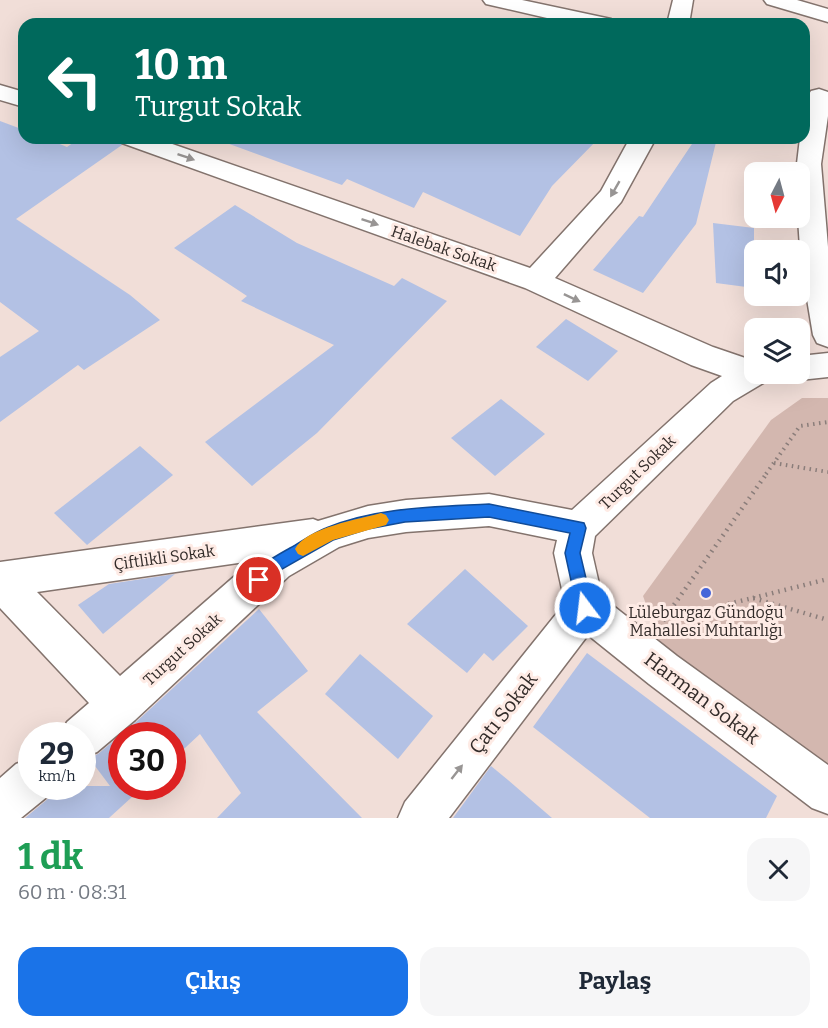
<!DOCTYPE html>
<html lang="tr">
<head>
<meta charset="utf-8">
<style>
  :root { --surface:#fff; --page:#f6f6f7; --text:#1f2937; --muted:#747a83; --accent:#1a73e8 }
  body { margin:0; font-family:Bitter,serif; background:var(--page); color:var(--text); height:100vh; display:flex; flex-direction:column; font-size:22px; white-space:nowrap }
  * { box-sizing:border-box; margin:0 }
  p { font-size:20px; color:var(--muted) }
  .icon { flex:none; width:33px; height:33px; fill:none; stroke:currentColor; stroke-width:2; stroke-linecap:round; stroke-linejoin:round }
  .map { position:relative; height:818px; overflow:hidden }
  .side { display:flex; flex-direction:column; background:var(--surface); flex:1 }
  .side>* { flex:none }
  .banner { position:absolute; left:18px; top:18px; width:792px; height:126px; border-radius:18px; box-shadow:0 6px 24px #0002; background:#00695c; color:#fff; overflow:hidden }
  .needle { width:39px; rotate:186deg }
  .controls { position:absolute; left:744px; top:162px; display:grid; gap:12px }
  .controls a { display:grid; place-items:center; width:66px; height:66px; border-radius:12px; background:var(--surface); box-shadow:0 6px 24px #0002; font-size:30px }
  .speed { position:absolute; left:18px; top:722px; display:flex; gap:12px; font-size:30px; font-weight:700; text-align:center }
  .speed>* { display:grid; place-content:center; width:78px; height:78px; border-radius:50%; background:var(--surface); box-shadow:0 6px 24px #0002; line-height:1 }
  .speed small { font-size:15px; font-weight:400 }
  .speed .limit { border:9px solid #d22; background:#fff; color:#111 }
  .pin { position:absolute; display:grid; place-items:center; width:51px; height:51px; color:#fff; margin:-26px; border:3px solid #fff; border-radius:50%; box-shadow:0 2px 6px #0007 }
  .me { position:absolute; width:66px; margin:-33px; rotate:345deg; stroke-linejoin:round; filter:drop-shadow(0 0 4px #0008) }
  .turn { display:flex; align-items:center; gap:21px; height:126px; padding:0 18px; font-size:27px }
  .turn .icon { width:78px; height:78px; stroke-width:2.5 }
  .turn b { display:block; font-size:42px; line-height:51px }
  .round { display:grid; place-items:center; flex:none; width:63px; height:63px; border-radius:18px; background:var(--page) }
  .headline { display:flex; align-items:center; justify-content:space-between; height:102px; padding:0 18px }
  h1 { font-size:36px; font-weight:700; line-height:45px; color:#1e9e55 }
  .primary-button { display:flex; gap:12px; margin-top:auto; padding:12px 18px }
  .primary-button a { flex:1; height:69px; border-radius:18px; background:var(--accent); color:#fff; font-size:24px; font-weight:700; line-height:69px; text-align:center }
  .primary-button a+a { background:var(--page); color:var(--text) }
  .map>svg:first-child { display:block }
</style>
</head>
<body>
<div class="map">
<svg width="828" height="818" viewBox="0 0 828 818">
  <rect width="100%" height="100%" fill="#f1ded8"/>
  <path fill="#d3b7af" d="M802 398H828V770L662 648 643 596 771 420Z"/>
  <g fill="#b3c1e4">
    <path d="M0 121 24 130V138H45L67 147 80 138H116L122 145 16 219 130 295 160 320 84 370 78 365 0 422V357L39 331 0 302Z"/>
    <path d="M224 138H599L552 186 520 236 423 192 414 208 347 179 342 185 224 142Z"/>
    <path d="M696 138H717L696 224 643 293 593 270 639 216 643 217Z"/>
    <path d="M235 205 297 243 394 286 402 278 447 301 317 433 252 486 205 442 334 345 241 301 247 296 174 248Z"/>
    <path d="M713 223 754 228V288L716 283Z"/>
    <path d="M566 319 618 351 588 381 536 347Z"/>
    <path d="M501 399 545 434 495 476 451 438Z"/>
    <path d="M140 446 173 475 87 545 54 513Z"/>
    <path d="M465 569 528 626 493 661 484 653 467 673 407 624Z"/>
    <path d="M175 574 103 634 78 605 109 584Z"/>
    <path d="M259 609 308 671 257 712 362 818H217L241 793 200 734 172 760V735H122V786H144L109 818H25L49 798 53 786H110L89 758 98 754 136 722Z"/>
    <path d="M587 653 777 796 766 818H650L533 727Z"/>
    <path d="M360 654 433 716 398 759 325 694Z"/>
    <path d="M491 766 508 780 552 818H453Z"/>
  </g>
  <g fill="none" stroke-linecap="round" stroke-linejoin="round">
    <g stroke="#83736d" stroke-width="3">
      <g id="minor">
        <path d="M483 0H522L611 19 614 24H573L486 4Z"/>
        <path d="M673 0H693L689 24H667Z"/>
        <path d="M0 85 24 92V107L0 100Z"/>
        <path d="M819 89 828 92V116L821 164 828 247V347L817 343 813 335 801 263 798 218 800 172H796L800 138H804C804 123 802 104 811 91Z"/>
        <path d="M118 138H155L530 268 601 191 630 138H656L621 202 555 278 713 347 754 361V374H770L765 382 733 401 595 536 592 553 602 597 677 656 828 765V814L812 808 649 684 588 635 449 818H398L405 802 565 603 554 553 557 540 489 526 406 532 368 538 339 547 289 576 135 720 97 752 82 758V735H61L67 722 89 703 0 608V562L313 519 318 521 368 506 406 500 489 494 572 510 711 383 722 376 691 365 525 288 122 143ZM252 561 120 676 37 592Z"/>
        <path d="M828 353V377L800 380 789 377 787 374H800V356Z"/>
        <path d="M32 758V786H51L48 796 21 818H0V778L16 764Z"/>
      </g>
    </g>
    <g stroke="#83736d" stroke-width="3">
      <path id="major" d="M764 0H797L828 9V22L767 4Z"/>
    </g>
    <g stroke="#8a7d7a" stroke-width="4" stroke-dasharray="1.5 4.5" stroke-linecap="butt">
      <path d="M774 463 828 472"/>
      <path d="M766 474 800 426 828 422"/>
    </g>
    <g stroke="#8a7d7a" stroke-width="4.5" stroke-dasharray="1.5 5" stroke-linecap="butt">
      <path d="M753 598 828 579"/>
      <path d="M665 619 753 598 828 620"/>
      <path d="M666 620 664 619 767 473"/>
    </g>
    <use href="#minor" fill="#fff" fill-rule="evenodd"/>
    <use href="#major" fill="#fff" fill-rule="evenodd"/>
  </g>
  <defs><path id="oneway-solid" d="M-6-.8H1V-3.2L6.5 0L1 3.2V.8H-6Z" transform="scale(1.5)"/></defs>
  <g fill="#989594">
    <use href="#oneway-solid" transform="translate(186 157) rotate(19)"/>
    <use href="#oneway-solid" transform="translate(615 189) rotate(120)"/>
    <use href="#oneway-solid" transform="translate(370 222) rotate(19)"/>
    <use href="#oneway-solid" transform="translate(572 298) rotate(25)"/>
    <use href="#oneway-solid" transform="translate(457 772) rotate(-52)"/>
  </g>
  <path fill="#1a73e8" stroke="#114b97" stroke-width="1.5" d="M489 504 584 523 586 528 580 553 593 608 590 613 585 615 579 613 577 608 565 553 570 533 489 517 405 522 368 529 333 540 282 569 259 587 253 585 251 580C258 565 276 556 290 548 301 542 313 533 326 528 377 507 434 507 489 504Z"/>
  <path fill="#f59e0b" d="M381 513 386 515 389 520 386 525 333 540 303 556 298 554 295 549C305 528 360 519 381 513Z"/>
  <circle fill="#4666d9" stroke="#feebe5" stroke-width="2" cx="706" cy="593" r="6"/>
  <g text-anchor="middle" stroke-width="6" stroke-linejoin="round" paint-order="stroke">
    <g font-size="16" fill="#322b29" stroke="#feebe5">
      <text transform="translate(444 248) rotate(19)" y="6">Halebak Sokak</text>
      <text transform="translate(637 472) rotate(-44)" y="6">Turgut Sokak</text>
      <text transform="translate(164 557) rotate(-8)" y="6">Çiftlikli Sokak</text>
      <text transform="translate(182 649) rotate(-42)" y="6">Turgut Sokak</text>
    </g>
    <g font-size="16" fill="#322b29" stroke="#feebe5">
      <text x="706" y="618">Lüleburgaz Gündoğu<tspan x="706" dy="18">Mahallesi Muhtarlığı</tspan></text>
    </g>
    <g font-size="20" fill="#322b29" stroke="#feebe5">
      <text transform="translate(702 698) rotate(37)" y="7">Harman Sokak</text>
      <text transform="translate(503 713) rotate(-52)" y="7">Çatı Sokak</text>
    </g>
  </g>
</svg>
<div class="controls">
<a><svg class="needle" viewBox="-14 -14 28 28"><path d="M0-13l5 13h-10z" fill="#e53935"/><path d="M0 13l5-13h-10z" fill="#747a83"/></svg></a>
<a><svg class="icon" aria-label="sound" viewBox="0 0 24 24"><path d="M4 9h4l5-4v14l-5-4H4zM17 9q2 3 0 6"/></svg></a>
<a><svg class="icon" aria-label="layers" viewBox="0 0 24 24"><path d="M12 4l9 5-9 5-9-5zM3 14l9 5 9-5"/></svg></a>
</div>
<div class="speed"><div>29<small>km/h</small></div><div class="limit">30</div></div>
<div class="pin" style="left:259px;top:580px;background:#d93025"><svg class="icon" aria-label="arrive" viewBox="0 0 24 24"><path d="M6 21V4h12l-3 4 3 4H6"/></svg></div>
<svg class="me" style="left:585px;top:608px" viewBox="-20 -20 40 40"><circle r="17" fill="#1a73e8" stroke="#fff" stroke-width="3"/><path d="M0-11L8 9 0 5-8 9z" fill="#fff"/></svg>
<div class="banner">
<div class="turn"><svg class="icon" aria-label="left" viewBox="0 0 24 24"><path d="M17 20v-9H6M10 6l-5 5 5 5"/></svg><div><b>10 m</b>Turgut Sokak</div></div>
</div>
</div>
<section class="side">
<div class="headline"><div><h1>1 dk</h1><p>60 m · 08:31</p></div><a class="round"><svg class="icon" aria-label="close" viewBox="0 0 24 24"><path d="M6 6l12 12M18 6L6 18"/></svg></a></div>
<div class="primary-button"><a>Çıkış</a><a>Paylaş</a></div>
</section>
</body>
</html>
